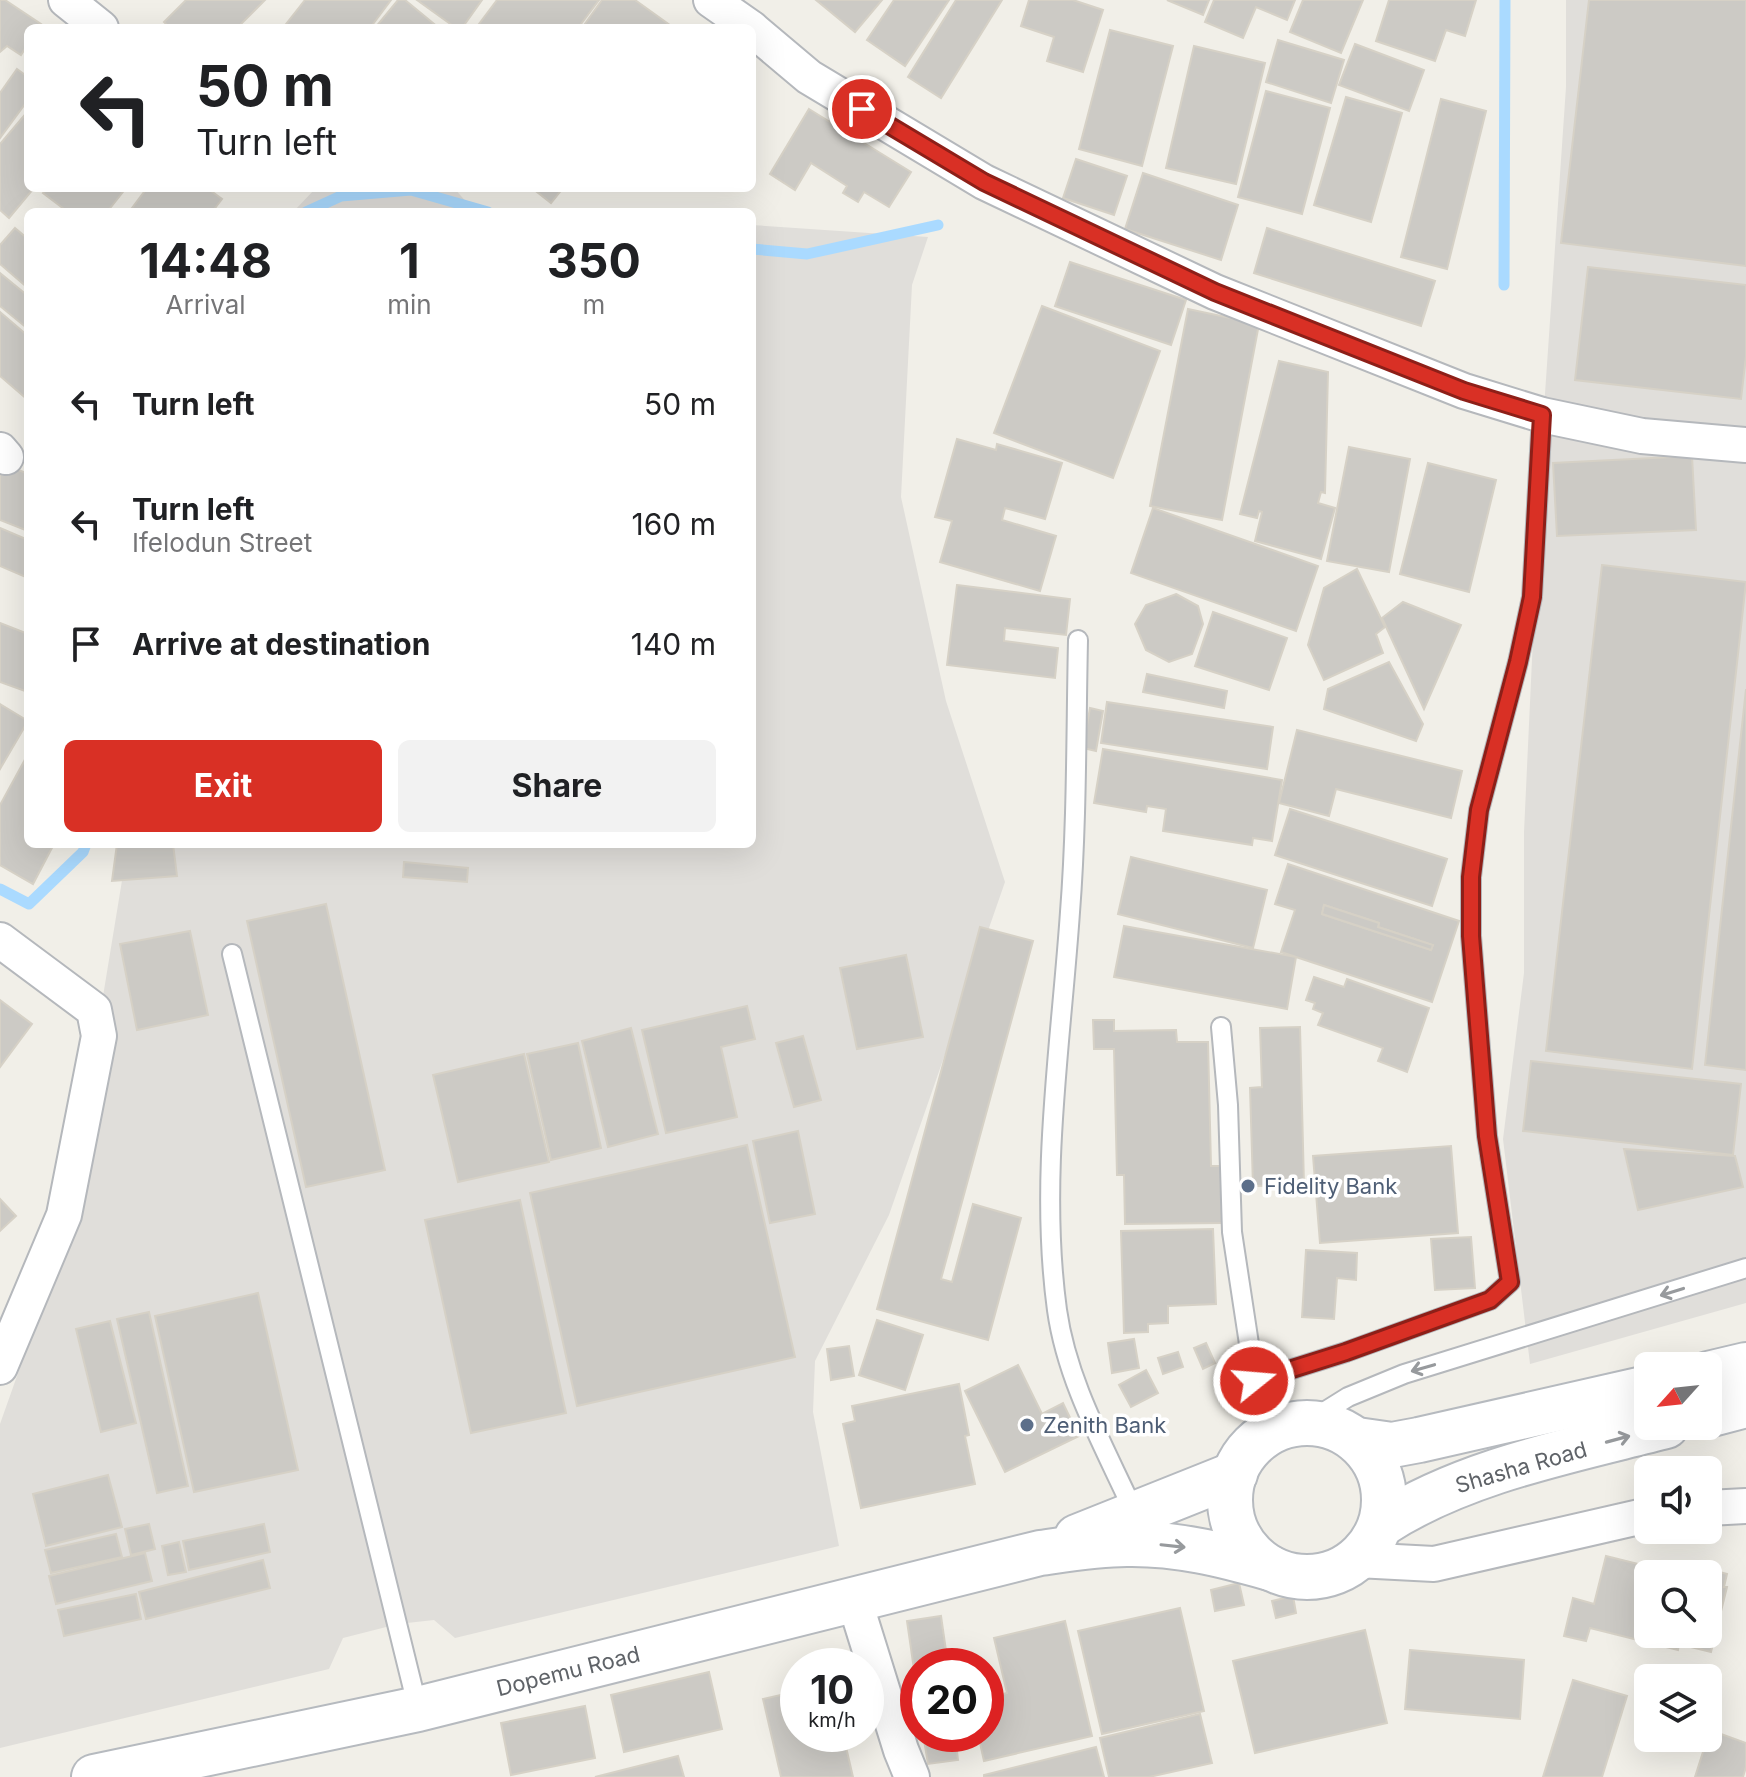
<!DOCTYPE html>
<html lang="en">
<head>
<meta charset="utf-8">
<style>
  :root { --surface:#fff; --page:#f2f2f2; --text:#202124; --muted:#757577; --accent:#d93025 }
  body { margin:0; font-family:Inter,sans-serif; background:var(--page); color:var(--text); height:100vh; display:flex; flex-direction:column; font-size:30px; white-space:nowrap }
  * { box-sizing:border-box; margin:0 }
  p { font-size:26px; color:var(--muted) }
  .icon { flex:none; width:44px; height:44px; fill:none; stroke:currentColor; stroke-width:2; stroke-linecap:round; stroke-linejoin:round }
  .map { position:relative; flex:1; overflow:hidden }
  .details { position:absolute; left:24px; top:208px; width:732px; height:640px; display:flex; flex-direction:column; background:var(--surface); border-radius:12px; box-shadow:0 8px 32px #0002 }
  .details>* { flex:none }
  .hud { position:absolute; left:24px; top:24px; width:732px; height:168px; border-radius:12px; box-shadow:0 8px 32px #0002; background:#fff; color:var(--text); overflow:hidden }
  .needle { width:52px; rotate:243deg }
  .buttons { position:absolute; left:1634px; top:1352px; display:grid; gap:16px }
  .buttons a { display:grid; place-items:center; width:88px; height:88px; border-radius:12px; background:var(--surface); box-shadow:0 8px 32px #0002; font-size:40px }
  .speed { position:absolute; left:780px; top:1648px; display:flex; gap:16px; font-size:40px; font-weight:700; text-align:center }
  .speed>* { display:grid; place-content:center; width:104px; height:104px; border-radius:50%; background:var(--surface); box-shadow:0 8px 32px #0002; line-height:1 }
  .speed small { font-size:20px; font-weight:400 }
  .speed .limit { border:12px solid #d22; background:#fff; color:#111 }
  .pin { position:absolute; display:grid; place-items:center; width:68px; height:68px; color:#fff; margin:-34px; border:4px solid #fff; border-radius:50%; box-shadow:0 2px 8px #0007 }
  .me { position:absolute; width:88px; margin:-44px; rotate:73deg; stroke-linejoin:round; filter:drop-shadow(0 0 6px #0008) }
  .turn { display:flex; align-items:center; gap:28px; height:168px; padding:0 40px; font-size:36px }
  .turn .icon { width:104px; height:104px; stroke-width:2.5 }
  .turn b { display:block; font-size:56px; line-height:68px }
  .eta { display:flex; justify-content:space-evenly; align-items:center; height:136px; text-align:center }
  .eta b { font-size:48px; font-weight:700; line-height:56px }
  .primary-button { display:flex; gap:16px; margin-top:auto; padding:16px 40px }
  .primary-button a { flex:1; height:92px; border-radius:12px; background:var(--accent); color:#fff; font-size:32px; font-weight:700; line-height:92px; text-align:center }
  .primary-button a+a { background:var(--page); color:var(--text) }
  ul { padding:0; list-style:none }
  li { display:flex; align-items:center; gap:24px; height:120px; padding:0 40px }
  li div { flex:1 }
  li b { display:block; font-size:30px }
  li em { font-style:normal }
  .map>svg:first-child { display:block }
</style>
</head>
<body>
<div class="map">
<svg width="1746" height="1777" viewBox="0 0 1746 1777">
  <rect width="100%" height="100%" fill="#f1efe8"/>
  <g fill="#e0deda">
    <path d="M1566 0H1746V1303L1530 1364 1503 1139 1524 973V832L1543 423 1566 87Z"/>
    <path d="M316 188H454L475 212H293Z"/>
    <path d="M752 225 928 237 912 285 901 497 946 701 1005 882 889 1215 815 1361 813 1412 839 1546 455 1638 434 1620 398 1624 343 1638 329 1669 0 1748V1424L61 1252 128 844H752Z"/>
  </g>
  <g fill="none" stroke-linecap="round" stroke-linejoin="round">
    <g stroke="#aadaff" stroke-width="11">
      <path d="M306 212 341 196 411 190 488 212"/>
      <path d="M752 249 807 254 938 225"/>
      <path d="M1504 285 1505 0"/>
      <path d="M0 889 29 904 83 852 86 844"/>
    </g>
  </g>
  <g fill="#cccac5" stroke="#d6d1c6" stroke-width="2" fill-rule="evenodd">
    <path d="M0 0H5L41 24 38 28H28V44L21 55 7 46 0 52Z"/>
    <path d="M186 0H265L237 28H170L164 22Z"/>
    <path d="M305 0H391L370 28H283Z"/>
    <path d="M398 0H405L439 28H375Z"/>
    <path d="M417 0H482L462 28H456Z"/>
    <path d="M497 0H599L578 28H476Z"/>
    <path d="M602 0H635L674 28H582Z"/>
    <path d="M816 0H882L855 32Z"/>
    <path d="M894 0H949L905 66 867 40Z"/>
    <path d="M956 0H1002L941 98 908 77Z"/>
    <path d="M1029 0H1073L1103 10 1083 72 1047 61 1054 37 1021 26Z"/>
    <path d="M1167 0H1209L1203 15Z"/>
    <path d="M1214 0H1295L1287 20 1256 7 1243 38 1205 22Z"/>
    <path d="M1303 0H1363L1341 53 1290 32Z"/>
    <path d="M1389 0H1476L1465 36 1446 30 1435 61 1376 41Z"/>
    <path d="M1589 0H1746V266L1561 243Z"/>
    <path d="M1110 30 1173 46 1142 166 1079 149Z"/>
    <path d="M1278 40 1344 60 1331 103 1266 82Z"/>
    <path d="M1355 44 1424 70 1409 111 1339 85Z"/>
    <path d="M1194 46 1265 63 1236 184 1166 168Z"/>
    <path d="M17 69 28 77V100L0 138V93Z"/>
    <path d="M1266 91 1330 108 1302 214 1238 197Z"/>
    <path d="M1346 97 1402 113 1371 222 1314 205Z"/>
    <path d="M1441 99 1486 111 1447 269 1401 257Z"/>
    <path d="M809 109 911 172 889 207 864 192 858 202 843 193 847 186 811 163 795 190 770 174Z"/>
    <path d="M28 111V188H34L9 218 0 210V144Z"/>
    <path d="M1076 159 1127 176 1114 215 1063 198Z"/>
    <path d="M1143 173 1238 205 1221 260 1125 229Z"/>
    <path d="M47 188H126L107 212H68L43 193Z"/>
    <path d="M147 188H207L222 199 212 212H129Z"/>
    <path d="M532 188H563L551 203Z"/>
    <path d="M15 228 28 239V288L0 264V245Z"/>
    <path d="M1267 228 1435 281 1421 326 1254 273Z"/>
    <path d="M1070 262 1186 300 1171 345 1055 306Z"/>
    <path d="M1588 267 1746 285V356L1741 399 1575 380Z"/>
    <path d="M0 273 28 296V329L0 306Z"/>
    <path d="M1042 306 1160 351 1113 478 994 433Z"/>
    <path d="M1188 309 1259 324 1222 520 1150 506Z"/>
    <path d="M0 312 28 336V400L0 376Z"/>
    <path d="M1279 361 1328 372 1325 493 1321 492 1318 503 1335 508 1321 559 1255 541 1262 512 1259 511 1257 518 1240 514Z"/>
    <path d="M957 439 996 450 997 444 1062 463 1045 519 1005 508 1002 520 1056 536 1040 591 940 562 952 521 935 517Z"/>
    <path d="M1349 447 1410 459 1389 572 1327 561Z"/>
    <path d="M1692 456 1696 530 1557 536 1553 463Z"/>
    <path d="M0 462 28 474V531L0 520Z"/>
    <path d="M1428 463 1496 480 1469 592 1400 574Z"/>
    <path d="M1153 508 1318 566 1296 631 1131 573Z"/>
    <path d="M0 528 28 540V578L0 566Z"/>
    <path d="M1602 565 1746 582 1692 1069 1546 1051Z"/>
    <path d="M1357 569 1385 627 1376 634 1383 653 1324 680 1308 645 1324 588Z"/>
    <path d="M957 585 1070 599 1066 635 1005 628 1004 641 1058 648 1055 678 947 665Z"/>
    <path d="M1176 594 1198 606 1203 624 1192 654 1169 662 1146 650 1135 624 1146 605Z"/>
    <path d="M1403 602 1461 625 1424 709 1382 618Z"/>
    <path d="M1213 612 1287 638 1269 690 1195 666Z"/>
    <path d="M0 623 28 634V692L0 682Z"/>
    <path d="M1389 662 1423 724 1416 741 1324 709 1328 689Z"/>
    <path d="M1147 674 1227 691 1224 708 1143 692Z"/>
    <path d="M1746 689V1070L1705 1065Z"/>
    <path d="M1107 702 1273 727 1267 769 1101 743Z"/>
    <path d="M0 704 28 721 0 769Z"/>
    <path d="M1090 708 1103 711 1096 751 1083 748Z"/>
    <path d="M1297 730 1462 771 1451 818 1336 789 1329 816 1279 803Z"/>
    <path d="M1103 749 1282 780 1272 841 1253 838 1252 845 1163 831 1166 809 1147 806 1146 812 1094 803Z"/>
    <path d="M28 754V844H54L33 884 0 865V805Z"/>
    <path d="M1290 809 1447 859 1432 906 1275 855Z"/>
    <path d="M117 844H173L177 876 112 881Z"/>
    <path d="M1131 857 1267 890 1253 948 1118 914Z"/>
    <path d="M404 862 468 868 467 882 403 877Z"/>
    <path d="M1288 864 1459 921 1432 1002 1281 952 1295 910 1275 904ZM1324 905 1379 923 1378 927 1433 945 1431 950 1322 914Z"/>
    <path d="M326 904 385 1170 306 1187 247 921Z"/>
    <path d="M1324 905 1379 923 1378 927 1433 945 1431 950 1322 914Z"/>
    <path d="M1124 926 1296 957 1287 1009 1114 977Z"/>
    <path d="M980 927 1033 941 941 1279 952 1282 973 1204 1021 1218 988 1340 877 1309Z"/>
    <path d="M190 931 208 1015 137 1030 120 944Z"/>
    <path d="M906 955 923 1037 857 1049 840 968Z"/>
    <path d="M1314 977 1344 987 1347 979 1429 1008 1407 1072 1378 1061 1383 1048 1318 1025 1323 1013 1313 1009 1315 1003 1306 1000Z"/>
    <path d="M0 1000 32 1024 0 1067Z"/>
    <path d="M747 1006 755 1039 721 1047 737 1117 666 1133 642 1030Z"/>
    <path d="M1093 1020H1114V1031L1176 1030 1177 1042H1208L1211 1166H1220L1222 1223 1125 1224 1124 1175H1117L1114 1049H1094Z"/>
    <path d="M1300 1027 1304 1185 1253 1186 1250 1088 1262 1087 1260 1028Z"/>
    <path d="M631 1028 658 1134 608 1147 582 1041Z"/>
    <path d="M803 1036 821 1100 794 1107 776 1043Z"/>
    <path d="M578 1043 601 1148 551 1160 527 1054Z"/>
    <path d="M524 1054 549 1162 458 1182 433 1075Z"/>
    <path d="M1531 1061 1741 1084 1733 1155 1523 1131Z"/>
    <path d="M798 1131 815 1214 770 1223 753 1141Z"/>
    <path d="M747 1145 795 1357 577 1406 530 1193Z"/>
    <path d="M1451 1146 1458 1233 1320 1243 1313 1156Z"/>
    <path d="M1624 1149 1735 1156 1743 1187 1638 1210Z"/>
    <path d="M0 1199 16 1216 0 1231Z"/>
    <path d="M520 1200 566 1413 471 1433 425 1220Z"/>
    <path d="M1213 1229 1216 1304 1168 1306V1323L1148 1324V1332L1124 1333 1121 1231Z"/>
    <path d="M1471 1237 1475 1288 1435 1290 1431 1239Z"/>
    <path d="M1306 1250 1357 1253 1356 1280 1337 1278 1334 1319 1302 1317Z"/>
    <path d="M258 1293 298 1470 194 1492 155 1316Z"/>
    <path d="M149 1312 188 1486 157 1493 117 1319Z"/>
    <path d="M877 1320 923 1335 905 1390 859 1375Z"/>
    <path d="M110 1321 136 1423 101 1432 76 1329Z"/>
    <path d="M1134 1339 1139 1368 1112 1373 1108 1343Z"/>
    <path d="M1206 1343 1215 1363 1203 1369 1194 1348Z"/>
    <path d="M849 1346 854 1376 831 1380 827 1349Z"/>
    <path d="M1178 1352 1183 1367 1163 1374 1158 1358Z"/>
    <path d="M1018 1365 1042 1414 1063 1403 1079 1436 1005 1472 965 1391Z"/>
    <path d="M1146 1370 1158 1393 1131 1407 1119 1385Z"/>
    <path d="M959 1384 969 1435 965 1436 975 1484 861 1508 843 1424 855 1421 852 1406Z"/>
    <path d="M108 1475 122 1527 46 1546 33 1494Z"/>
    <path d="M149 1524 155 1549 131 1555 125 1529Z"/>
    <path d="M264 1524 270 1552 189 1570 183 1541Z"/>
    <path d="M116 1534 122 1557 51 1573 45 1550Z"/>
    <path d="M179 1542 186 1572 168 1575 162 1546Z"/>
    <path d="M145 1553 152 1581 56 1604 49 1576Z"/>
    <path d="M1606 1556 1678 1574H1648V1634H1708V1574H1687L1690 1564 1727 1574 1724 1587H1727L1711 1652 1679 1644 1678 1650 1590 1628 1586 1641 1564 1636 1573 1598 1594 1604Z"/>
    <path d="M263 1560 270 1588 146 1619 139 1592Z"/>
    <path d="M1239 1583 1244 1605 1215 1611 1211 1590Z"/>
    <path d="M136 1594 141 1619 64 1636 58 1610Z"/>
    <path d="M1293 1596 1296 1613 1276 1618 1272 1601Z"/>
    <path d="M1180 1608 1204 1711 1102 1734 1078 1631Z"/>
    <path d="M941 1616 947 1658 954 1657 955 1666H918V1697L907 1621Z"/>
    <path d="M1065 1621 1092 1736 984 1761 978 1734H986V1698L1007 1693 994 1638Z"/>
    <path d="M1365 1630 1387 1723 1255 1753 1233 1661Z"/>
    <path d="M1410 1650 1524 1660 1520 1719 1405 1709Z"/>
    <path d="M709 1672 722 1729 624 1752 611 1695Z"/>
    <path d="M1573 1680 1627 1696 1602 1777H1543Z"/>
    <path d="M798 1691V1734H843L853 1777H781L763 1699Z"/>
    <path d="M585 1706 595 1758 511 1775 501 1723Z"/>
    <path d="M1200 1714 1212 1763 1149 1777H1109L1100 1738Z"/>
    <path d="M1710 1730 1746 1743V1767L1743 1777H1695Z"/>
    <path d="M923 1734H955L958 1760 928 1764Z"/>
    <path d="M1096 1747 1104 1777H984V1775Z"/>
    <path d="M678 1756 684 1777H595Z"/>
  </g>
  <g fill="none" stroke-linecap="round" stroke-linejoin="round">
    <g stroke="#b5b8bc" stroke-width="22">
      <g id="service">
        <path d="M1078 640C1076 731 1077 822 1070 912 1061 1044 1039 1178 1057 1310 1067 1382 1105 1448 1134 1512"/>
        <path d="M232 954 418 1709"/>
        <path d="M1221 1027 1228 1105 1232 1232 1263 1436"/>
        <path d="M1254 1381 1346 1352 1490 1300 1510 1282 1487 1136 1471 936V877L1479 810 1518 662 1532 597 1542 415"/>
        <path d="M1308 1422 1348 1397 1404 1374 1746 1268"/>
      </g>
    </g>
    <g stroke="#b5b8bc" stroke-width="38">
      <g id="minor">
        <path d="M66 0 101 28"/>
        <path d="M711 0 751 28"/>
        <path d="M752 29 809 77 984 182 1215 292 1464 391 1542 415 1642 436 1746 445"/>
        <path d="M0 450 6 457"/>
        <path d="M0 940 94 1010 99 1036 64 1215 0 1367"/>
        <path d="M1708 1508 1746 1506"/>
        <path d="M1357 1560 1434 1564 1648 1515"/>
        <path d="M854 1599 901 1750 912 1777"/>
      </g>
    </g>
    <g stroke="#b6babf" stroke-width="48">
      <g id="secondary">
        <path d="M1708 1374 1746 1365"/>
        <path d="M1708 1415 1746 1405"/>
        <circle cx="1307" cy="1500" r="77"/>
        <path d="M1357 1440 1392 1445 1419 1440 1648 1388"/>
        <path d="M1382 1524C1463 1471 1573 1450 1666 1426"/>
        <path d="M1077 1537 1235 1474"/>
        <path d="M94 1777 418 1709 1040 1553C1068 1549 1098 1544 1127 1544 1177 1543 1223 1555 1270 1568"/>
      </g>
    </g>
    <use href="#service" stroke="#fff" stroke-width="18"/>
    <use href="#minor" stroke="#fff" stroke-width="34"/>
    <use href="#secondary" stroke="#fff" stroke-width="44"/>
  </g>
  <defs><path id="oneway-shaft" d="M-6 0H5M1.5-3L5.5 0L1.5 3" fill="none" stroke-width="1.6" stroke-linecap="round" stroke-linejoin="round" transform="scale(2)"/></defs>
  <g stroke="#979a9d">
    <use href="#oneway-shaft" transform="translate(1672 1292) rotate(163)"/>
    <use href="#oneway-shaft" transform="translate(1423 1368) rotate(164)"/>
    <use href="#oneway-shaft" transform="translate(1618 1439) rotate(-15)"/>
    <use href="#oneway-shaft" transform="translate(1173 1546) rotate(6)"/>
  </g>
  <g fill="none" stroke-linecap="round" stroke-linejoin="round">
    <g stroke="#8d1f18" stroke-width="20">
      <path id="route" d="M862 109 984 182 1215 292 1464 391 1542 415 1532 597 1518 662 1479 810 1471 877V936L1487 1136 1510 1282 1490 1300 1346 1352 1254 1381"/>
    </g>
    <use href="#route" stroke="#d93025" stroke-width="14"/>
  </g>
  <g fill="#5c6f8a" stroke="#fff" stroke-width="3">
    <circle cx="1248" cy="1186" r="8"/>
    <circle cx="1027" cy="1425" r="8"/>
  </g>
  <g text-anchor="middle" stroke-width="7" stroke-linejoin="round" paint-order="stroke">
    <g font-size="22" fill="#4e5e75" stroke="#fff" text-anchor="start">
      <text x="1264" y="1194">Fidelity Bank</text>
      <text x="1043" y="1433">Zenith Bank</text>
    </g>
    <g font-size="22" fill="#5f6368" stroke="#fff">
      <text transform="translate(1521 1467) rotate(-16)" y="8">Shasha Road</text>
      <text transform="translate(568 1671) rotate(-14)" y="8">Dopemu Road</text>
    </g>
  </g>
</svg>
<div class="buttons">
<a><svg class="needle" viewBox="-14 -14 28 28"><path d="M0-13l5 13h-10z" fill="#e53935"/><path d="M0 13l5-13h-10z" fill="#757577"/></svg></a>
<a><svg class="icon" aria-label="sound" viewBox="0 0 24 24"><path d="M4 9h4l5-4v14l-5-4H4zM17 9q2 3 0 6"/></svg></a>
<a><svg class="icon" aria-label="search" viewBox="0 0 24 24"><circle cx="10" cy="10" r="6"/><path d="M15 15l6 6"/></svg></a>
<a><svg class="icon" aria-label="layers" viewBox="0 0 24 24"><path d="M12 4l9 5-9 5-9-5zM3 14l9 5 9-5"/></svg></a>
</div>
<div class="speed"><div>10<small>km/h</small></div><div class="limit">20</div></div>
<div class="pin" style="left:862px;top:109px;background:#d93025"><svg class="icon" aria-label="arrive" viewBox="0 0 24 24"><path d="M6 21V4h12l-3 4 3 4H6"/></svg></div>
<svg class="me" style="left:1254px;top:1381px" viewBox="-20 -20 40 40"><circle r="17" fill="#d93025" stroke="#fff" stroke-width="3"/><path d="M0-11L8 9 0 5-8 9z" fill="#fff"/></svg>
<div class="hud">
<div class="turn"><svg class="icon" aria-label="left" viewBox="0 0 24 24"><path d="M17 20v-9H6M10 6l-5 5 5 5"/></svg><div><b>50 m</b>Turn left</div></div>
</div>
<section class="details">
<div class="eta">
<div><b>14:48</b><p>Arrival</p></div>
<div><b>1</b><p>min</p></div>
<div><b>350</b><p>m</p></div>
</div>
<ul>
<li><svg class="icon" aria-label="left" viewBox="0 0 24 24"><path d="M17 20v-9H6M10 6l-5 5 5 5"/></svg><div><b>Turn left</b></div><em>50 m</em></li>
<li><svg class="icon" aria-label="left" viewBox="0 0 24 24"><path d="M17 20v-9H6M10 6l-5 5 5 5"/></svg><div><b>Turn left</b><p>Ifelodun Street</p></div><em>160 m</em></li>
<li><svg class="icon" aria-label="arrive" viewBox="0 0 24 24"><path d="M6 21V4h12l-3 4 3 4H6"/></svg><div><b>Arrive at destination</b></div><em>140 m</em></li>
</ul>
<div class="primary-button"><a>Exit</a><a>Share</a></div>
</section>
</div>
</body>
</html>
